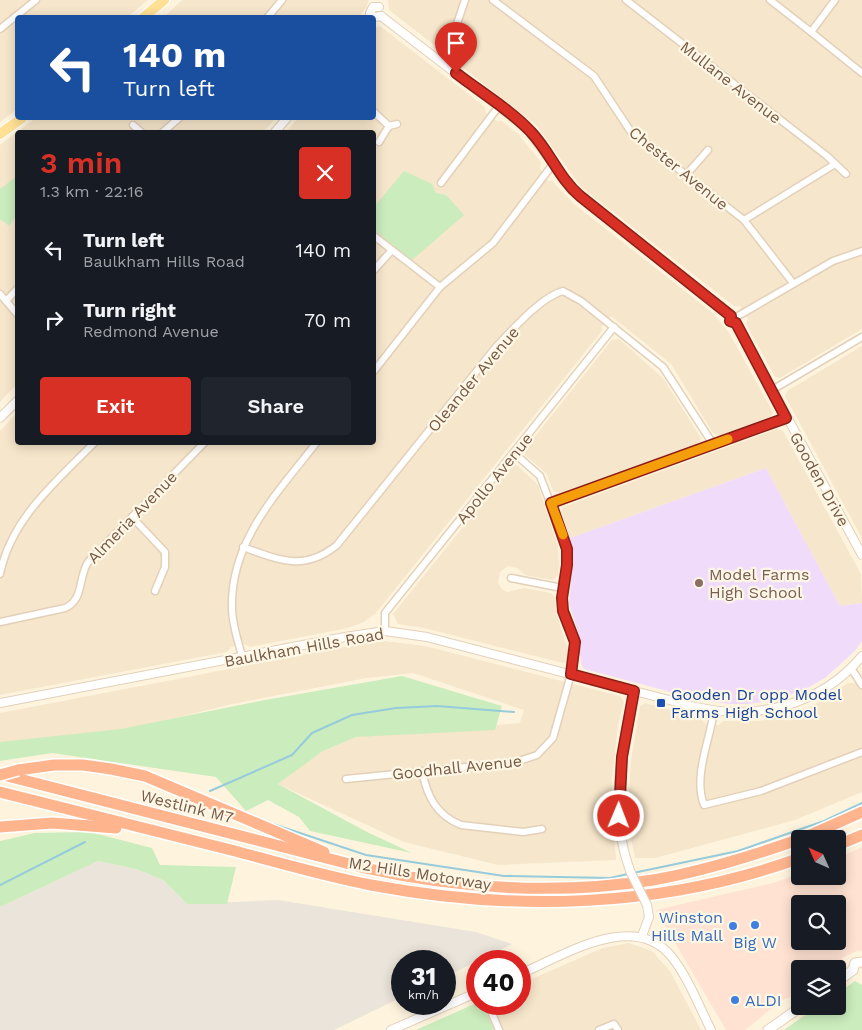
<!DOCTYPE html>
<html lang="en">
<head>
<meta charset="utf-8">
<style>
  :root { --surface:#171b24; --page:#20242c; --text:#f1f3f6; --muted:#9ea1a6; --accent:#d93025 }
  body { margin:0; font-family:"Work Sans",sans-serif; background:var(--page); color:var(--text); height:100vh; display:flex; flex-direction:column; font-size:19px; white-space:nowrap }
  * { box-sizing:border-box; margin:0 }
  p { font-size:16px; color:var(--muted) }
  .icon { flex:none; width:28px; height:28px; fill:none; stroke:currentColor; stroke-width:2; stroke-linecap:round; stroke-linejoin:round }
  .map { position:relative; flex:1; overflow:hidden }
  .drawer { position:absolute; left:15px; top:130px; width:361px; height:315px; display:flex; flex-direction:column; background:var(--surface); border-radius:5px; box-shadow:0 2px 12px #0003 }
  .drawer>* { flex:none }
  .guide { position:absolute; left:15px; top:15px; width:361px; height:105px; border-radius:5px; box-shadow:0 2px 12px #0003; background:#1a4fa0; color:#fff; overflow:hidden }
  .needle { width:32px; rotate:315deg }
  .tools { position:absolute; left:791px; top:830px; display:grid; gap:10px }
  .tools a { display:grid; place-items:center; width:55px; height:55px; border-radius:5px; background:var(--surface); box-shadow:0 2px 12px #0003; font-size:25px }
  .speed { position:absolute; left:391px; top:950px; display:flex; gap:10px; font-size:25px; font-weight:700; text-align:center }
  .speed>* { display:grid; place-content:center; width:65px; height:65px; border-radius:50%; background:var(--surface); box-shadow:0 2px 12px #0003; line-height:1 }
  .speed small { font-size:12px; font-weight:400 }
  .speed .limit { border:8px solid #d22; background:#fff; color:#111 }
  .pin { position:absolute; display:grid; place-items:center; width:42px; height:42px; color:#fff; margin:-51px -21px; border-radius:50% 50% 50% 0; rotate:-45deg; box-shadow:0 0 5px #0007 }
  .pin .icon { rotate:45deg }
  .me { position:absolute; width:55px; margin:-28px; rotate:1deg; stroke-linejoin:round; filter:drop-shadow(0 0 4px #0008) }
  .turn { display:flex; align-items:center; gap:18px; height:105px; padding:0 25px; font-size:22px }
  .turn .icon { width:65px; height:65px; stroke-width:2.5 }
  .turn b { display:block; font-size:35px; line-height:42px }
  .round { display:grid; place-items:center; flex:none; width:52px; height:52px; border-radius:5px; background:var(--page) }
  .overview { display:flex; align-items:center; justify-content:space-between; height:85px; padding:0 25px }
  h1 { font-size:30px; font-weight:600; line-height:38px; color:var(--accent) }
  .cta { display:flex; gap:10px; margin-top:auto; padding:10px 25px }
  .cta a { flex:1; height:58px; border-radius:5px; background:var(--accent); color:#fff; font-size:20px; font-weight:600; line-height:58px; text-align:center }
  .cta a+a { background:var(--page); color:var(--text) }
  ul { padding:0; list-style:none }
  li { display:flex; align-items:center; gap:15px; height:70px; padding:0 25px }
  li div { flex:1 }
  li b { display:block; font-size:19px }
  li em { font-style:normal }
  .map>svg:first-child { display:block }
</style>
</head>
<body>
<div class="map">
<svg width="862" height="1030" viewBox="0 0 862 1030">
  <rect width="100%" height="100%" fill="#fef4de"/>
  <g fill="#f6e6cb">
    <path d="M0 0H148L127 17 18 18 17 109 0 122Z"/>
    <path d="M182 0H369L366 8 358 17 163 18Z"/>
    <path d="M388 0H862V329L780 378 775 377 746 324 748 319 740 306H734L581 187 537 126 456 62 453 55 442 47 438 48 389 10Z"/>
    <path d="M380 26 485 107 486 113 497 121H502L518 134 541 162 540 169 548 181H552L574 204 714 314 729 333 773 412 771 417 720 436 713 433 671 364 611 316 602 326V331L376 613 364 622 348 628 250 647 244 644 231 647 227 652 0 695V431L17 413 18 442H374V132H286L298 118H374V28Z"/>
    <path d="M36 118H276L263 132H18L17 384 0 402V145Z"/>
    <path d="M619 339 663 378 701 438 699 443 559 493 553 491 547 474 525 455V449L612 340Z"/>
    <path d="M862 346V538L785 396 787 391Z"/>
    <path d="M777 429 783 431 861 574 862 603 840 606 766 468 570 538 561 512 563 507Z"/>
    <path d="M517 465 538 485 558 547 559 569 557 577 552 580 525 575 517 568 508 566 500 572 498 582 501 588 507 592 524 588 551 593 555 597 556 613 568 650 567 661 563 663 424 628 398 624 393 614 512 466Z"/>
    <path d="M385 641 425 646 620 696 624 702 618 725 612 779V811L616 860 498 865 404 842 278 784 323 751 356 737 520 723 524 710 413 673 367 678 232 704 5 760 0 758V713L364 643Z"/>
    <path d="M862 676V792L795 820 655 858H635L629 828 628 806 631 760 640 706 645 703 701 718 705 723 718 725 724 721H759L781 717 812 706 848 683H853Z"/>
    <path d="M629 943 652 951 670 971 701 1030H416L477 1003 520 1004V984L603 948Z"/>
  </g>
  <path fill="#ffe2d1" fill-rule="evenodd" d="M862 847V951H857L842 958V967L838 969H800V994L782 1000 745 1030H726L656 910 773 883 800 873V876H838V858ZM800 904H838V941H800Z"/>
  <path fill="#ebe4da" d="M98 861 136 869 163 880 187 904 278 900 476 932 512 944 445 977V961H402V997L334 1030H0V907Z"/>
  <path fill="#f1dbfa" d="M766 468 840 606 862 603V641L855 651 825 678 804 690 771 701 748 704H729L701 700 584 669 581 664 579 635 569 603 573 563 570 538Z"/>
  <g fill="#cbecbc">
    <path d="M404 171 432 184 436 193 446 195 464 215 412 260 374 230V207Z"/>
    <path d="M17 176V215L9 226 0 219V189Z"/>
    <path d="M402 676 502 706 495 730 356 737 323 751 278 784 367 832 412 853 310 831 299 817 268 800 246 811 216 777 52 753 0 761V742L121 729 265 700Z"/>
    <path d="M90 832 152 848 160 865 236 867 227 904H187L163 880 136 869 98 861 0 907V841L35 833Z"/>
    <path d="M855 981 862 985V1030H784L818 1006H838V993Z"/>
    <path d="M477 1003 484 1008 494 1030H416Z"/>
  </g>
  <g fill="none" stroke-linecap="round" stroke-linejoin="round">
    <g stroke="#96cbdb" stroke-width="2">
      <path d="M210 791 292 755 312 733 352 715 396 708 437 706 514 712"/>
      <path d="M273 824 366 855 504 876 610 878 628 874"/>
      <path d="M633 873 738 851 824 821 862 803"/>
      <path d="M0 885 85 842"/>
    </g>
    <g stroke="#e3d0b9" stroke-width="9">
      <g id="minor">
        <path d="M493 0 594 76 631 132 744 220 793 283"/>
        <path d="M626 0 827 156 846 174"/>
        <path d="M770 0 811 32 835 0"/>
        <path d="M267 18 282 0"/>
        <path d="M0 29 36 0"/>
        <path d="M811 32 862 73"/>
        <path d="M442 61 447 53 465 0"/>
        <path d="M374 112 389 126 397 124"/>
        <path d="M133 125 141 132"/>
        <path d="M163 132 179 118"/>
        <path d="M379 142 389 126"/>
        <path d="M686 175 708 150"/>
        <path d="M441 183 499 106"/>
        <path d="M744 220 835 164"/>
        <path d="M374 236 440 287"/>
        <path d="M374 270 392 250"/>
        <path d="M0 294 18 315"/>
        <path d="M6 301 18 288"/>
        <path d="M738 316 833 261 862 251"/>
        <path d="M374 371 440 287 493 243 553 164"/>
        <path d="M772 390 862 337"/>
        <path d="M551 503 787 418"/>
        <path d="M132 517 165 552V567L155 591"/>
        <path d="M243 547C279 560 304 572 337 545L496 347C512 330 541 297 563 291L581 301 663 367 713 444"/>
        <path d="M0 574C11 518 57 481 95 442"/>
        <path d="M511 578 562 588"/>
        <path d="M0 622 65 608C84 600 78 578 88 562L205 442"/>
        <path d="M385 631V613L614 327"/>
        <path d="M242 656C238 641 232 624 232 608 230 541 278 492 317 442"/>
        <path d="M851 668 862 685"/>
        <path d="M714 711C710 740 693 776 704 805L761 791 862 752"/>
        <path d="M422 771C427 796 436 815 461 825L523 832 542 829"/>
        <path d="M346 779 516 762 537 755 553 738 571 674 576 650 562 605V588L567 560 564 539 540 476 514 453"/>
        <path d="M488 1004 499 1030"/>
        <path d="M599 1030 614 1024 618 1030"/>
      </g>
    </g>
    <g stroke="#e3d0b9" stroke-width="10">
      <g id="tertiary">
        <path d="M379 7H373L370 13 374 17 381 16"/>
        <path d="M381 16 527 128 572 190 731 316"/>
        <path d="M275 132 287 118"/>
        <path d="M736 323 862 555"/>
        <path d="M0 418 18 400"/>
        <path d="M0 703 345 637 385 631 427 637 696 707C757 721 821 705 862 656"/>
        <path d="M631 873C608 815 621 749 634 691"/>
        <path d="M642 936 649 917 647 905"/>
        <path d="M520 974C563 956 633 910 671 956 688 977 699 1006 711 1030"/>
        <path d="M391 1030 478 992"/>
      </g>
    </g>
    <g stroke="#e8d2b7" stroke-width="11">
      <g id="secondary">
        <path d="M853 970 855 963 862 962"/>
        <path d="M838 981 853 970"/>
        <path d="M768 1030 802 1006"/>
      </g>
    </g>
    <g stroke="#fff" stroke-width="12">
      <g id="primary">
        <path d="M143 18 164 0"/>
        <path d="M0 134 22 118"/>
      </g>
    </g>
    <g stroke="#fff" stroke-width="14">
      <g id="motorway">
        <path d="M18 770 54 765H83L111 769 145 776 324 852"/>
        <path d="M0 774 365 868C458 889 559 895 653 880 704 871 752 856 800 839"/>
        <path d="M0 792C77 811 154 831 231 850 277 862 324 876 371 885 514 912 662 908 800 858"/>
        <path d="M0 827 52 823 116 828"/>
        <path d="M801 839 862 812"/>
        <path d="M838 845 862 835"/>
      </g>
    </g>
    <use href="#minor" stroke="#fff" stroke-width="6"/>
    <use href="#tertiary" stroke="#fff" stroke-width="8"/>
    <use href="#secondary" stroke="#fff" stroke-width="9"/>
    <use href="#primary" stroke="#ffe094" stroke-width="10"/>
    <use href="#motorway" stroke="#feb58e" stroke-width="11"/>
    <g stroke="#e3d0b9" stroke-width="10" stroke-linecap="butt">
      <path id="tertiary-bridge" d="M631 873 647 905"/>
    </g>
    <g stroke="#fff" stroke-width="14" stroke-linecap="butt">
      <path id="motorway-bridge" d="M0 775 18 770"/>
    </g>
    <use href="#tertiary-bridge" stroke="#fff" stroke-width="8"/>
    <use href="#motorway-bridge" stroke="#feb58e" stroke-width="11"/>
  </g>
  <g fill="none" stroke-linecap="round" stroke-linejoin="round">
    <g stroke="#8d1f18" stroke-width="12">
      <path id="route" d="M456 73C479 91 512 111 531 132 550 152 559 178 580 196L731 316 730 321 736 323 786 418 551 503 567 549V565L562 598 563 611 575 642 571 674 634 691 622 757 619 816"/>
    </g>
    <use href="#route" stroke="#d93025" stroke-width="9"/>
    <path stroke="#f59e0b" stroke-width="9" d="M563 535 551 503 728 439"/>
  </g>
  <circle fill="#8d6e63" stroke="#fff7e6" stroke-width="2" cx="699" cy="583" r="5"/>
  <rect fill="#1a4fb4" stroke="#fff7e6" stroke-width="2" x="656" y="698" width="10" height="10" rx="2.5"/>
  <g fill="#3f7fe0" stroke="#fff7e6" stroke-width="2">
    <circle cx="755" cy="925" r="5"/>
    <circle cx="733" cy="926" r="5"/>
    <circle cx="735" cy="1000" r="5"/>
  </g>
  <g text-anchor="middle" stroke-width="4.5" stroke-linejoin="round" paint-order="stroke">
    <g font-size="16" fill="#765a44" stroke="#fff7e6">
      <text transform="translate(731 82) rotate(38)" y="6">Mullane Avenue</text>
      <text transform="translate(679 168) rotate(39)" y="6">Chester Avenue</text>
      <text transform="translate(473 379) rotate(-50)" y="6">Oleander Avenue</text>
      <text transform="translate(494 478) rotate(-51)" y="6">Apollo Avenue</text>
      <text transform="translate(820 479) rotate(61)" y="6">Gooden Drive</text>
      <text transform="translate(132 517) rotate(-46)" y="6">Almeria Avenue</text>
      <text transform="translate(304 647) rotate(-10)" y="6">Baulkham Hills Road</text>
      <text transform="translate(457 767) rotate(-6)" y="6">Goodhall Avenue</text>
      <text transform="translate(187 806) rotate(14)" y="6">Westlink M7</text>
      <text transform="translate(420 873) rotate(9)" y="6">M2 Hills Motorway</text>
    </g>
    <g font-size="16" fill="#785e54" stroke="#fff7e6" text-anchor="start">
      <text x="709" y="580">Model Farms<tspan x="709" dy="18">High School</tspan></text>
    </g>
    <g font-size="16" fill="#164399" stroke="#fff7e6" text-anchor="start">
      <text x="671" y="700">Gooden Dr opp Model<tspan x="671" dy="18">Farms High School</tspan></text>
    </g>
    <g font-size="16" fill="#366cbe" stroke="#fff7e6" text-anchor="end">
      <text x="723" y="923">Winston<tspan x="723" dy="18">Hills Mall</tspan></text>
      <text x="755" y="948" text-anchor="middle">Big W</text>
      <text x="745" y="1006" text-anchor="start">ALDI</text>
    </g>
  </g>
</svg>
<div class="tools">
<a><svg class="needle" viewBox="-14 -14 28 28"><path d="M0-13l5 13h-10z" fill="#e53935"/><path d="M0 13l5-13h-10z" fill="#9ea1a6"/></svg></a>
<a><svg class="icon" aria-label="search" viewBox="0 0 24 24"><circle cx="10" cy="10" r="6"/><path d="M15 15l6 6"/></svg></a>
<a><svg class="icon" aria-label="layers" viewBox="0 0 24 24"><path d="M12 4l9 5-9 5-9-5zM3 14l9 5 9-5"/></svg></a>
</div>
<div class="speed"><div>31<small>km/h</small></div><div class="limit">40</div></div>
<div class="pin" style="left:456px;top:73px;background:#d93025"><svg class="icon" aria-label="arrive" viewBox="0 0 24 24"><path d="M6 21V4h12l-3 4 3 4H6"/></svg></div>
<svg class="me" style="left:619px;top:816px" viewBox="-20 -20 40 40"><circle r="17" fill="#d93025" stroke="#fff" stroke-width="3"/><path d="M0-11L8 9 0 5-8 9z" fill="#fff"/></svg>
<div class="guide">
<div class="turn"><svg class="icon" aria-label="left" viewBox="0 0 24 24"><path d="M17 20v-9H6M10 6l-5 5 5 5"/></svg><div><b>140 m</b>Turn left</div></div>
</div>
<section class="drawer">
<div class="overview"><div><h1>3 min</h1><p>1.3 km · 22:16</p></div><a class="round" style="background:#d93025;color:#fff"><svg class="icon" aria-label="close" viewBox="0 0 24 24"><path d="M6 6l12 12M18 6L6 18"/></svg></a></div>
<ul>
<li><svg class="icon" aria-label="left" viewBox="0 0 24 24"><path d="M17 20v-9H6M10 6l-5 5 5 5"/></svg><div><b>Turn left</b><p>Baulkham Hills Road</p></div><em>140 m</em></li>
<li><svg class="icon" aria-label="right" viewBox="0 0 24 24"><path d="M7 20v-9h11M14 6l5 5-5 5"/></svg><div><b>Turn right</b><p>Redmond Avenue</p></div><em>70 m</em></li>
</ul>
<div class="cta"><a>Exit</a><a>Share</a></div>
</section>
</div>
</body>
</html>
